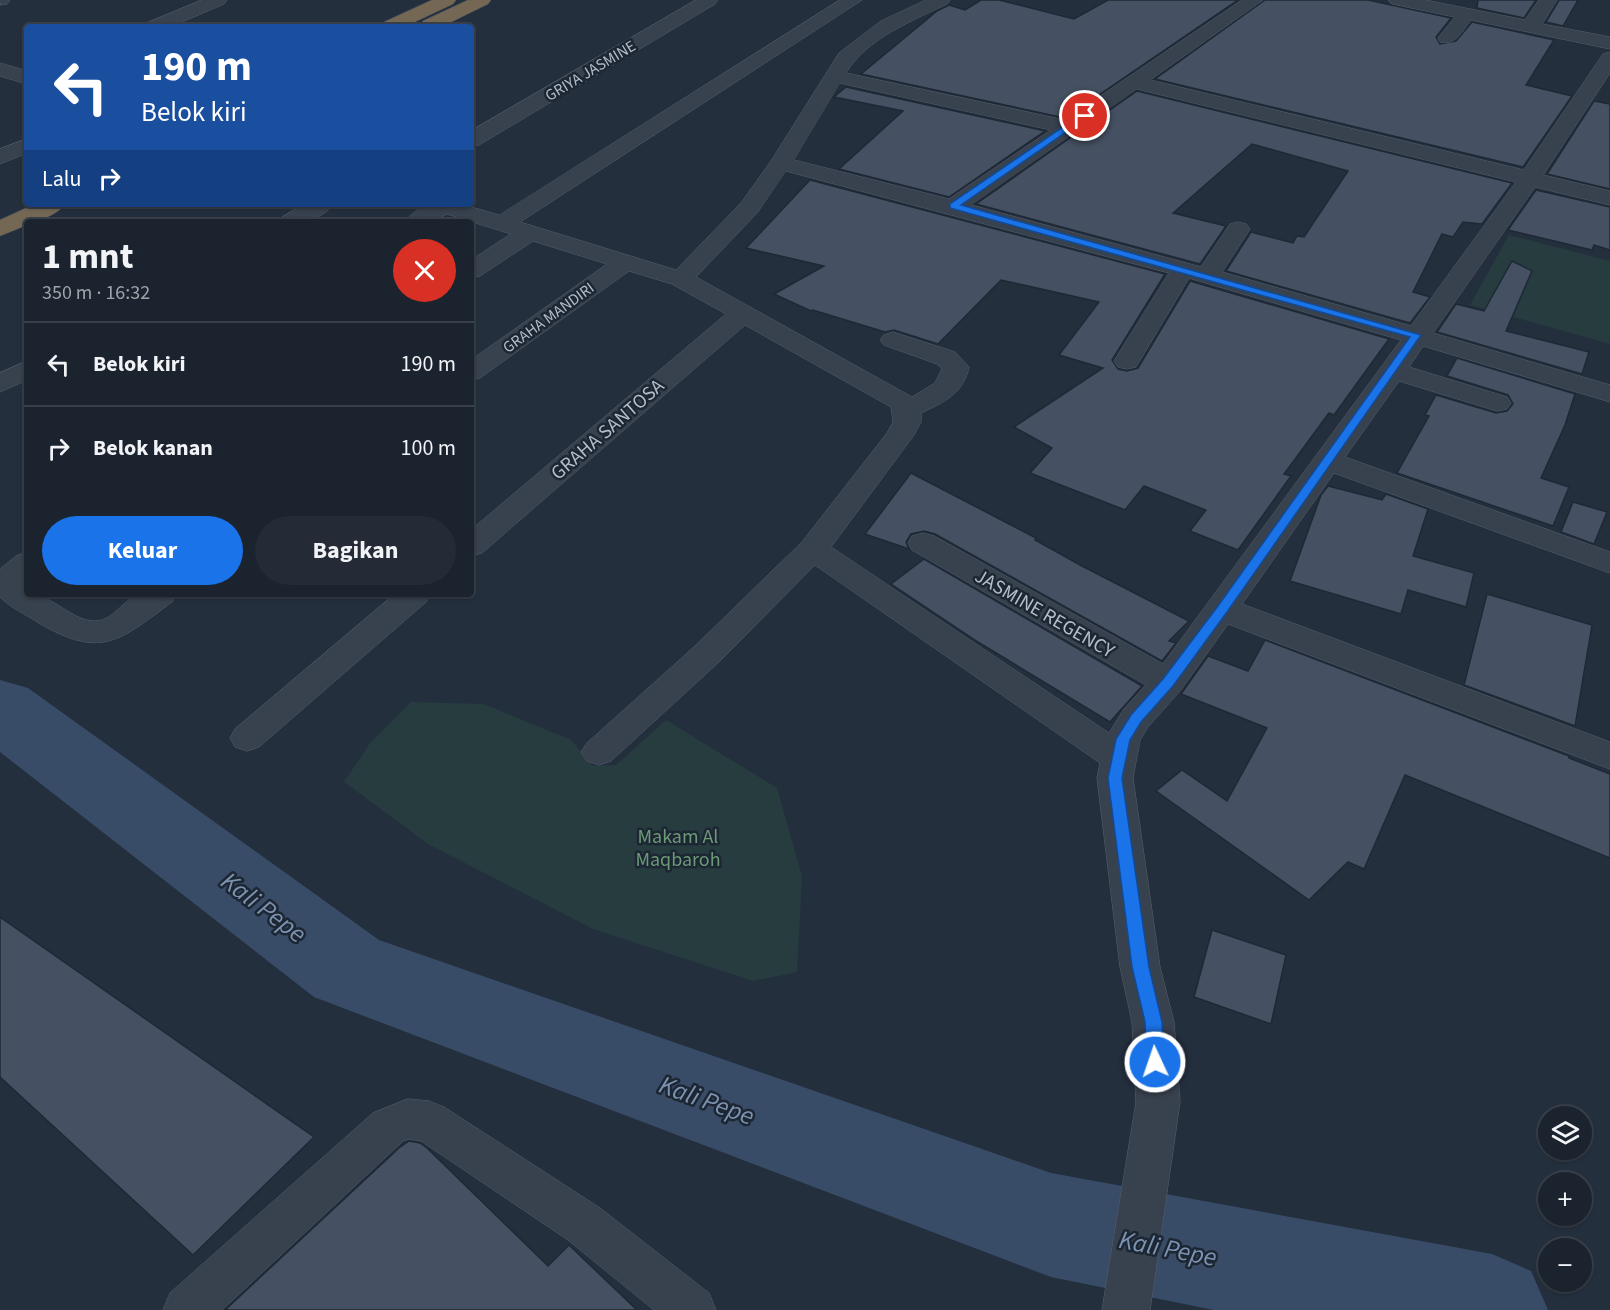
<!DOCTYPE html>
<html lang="id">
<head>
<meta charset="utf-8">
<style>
  :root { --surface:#1b232e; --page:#242b36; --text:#f1f3f6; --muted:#a0a4aa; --line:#39404a; --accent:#1a73e8 }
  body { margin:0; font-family:"Source Sans 3",sans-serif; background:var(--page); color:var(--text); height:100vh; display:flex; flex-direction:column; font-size:22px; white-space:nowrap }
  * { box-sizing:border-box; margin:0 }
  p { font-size:20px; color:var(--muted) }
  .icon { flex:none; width:33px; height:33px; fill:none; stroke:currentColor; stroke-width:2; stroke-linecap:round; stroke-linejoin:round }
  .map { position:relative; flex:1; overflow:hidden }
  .panel { position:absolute; left:24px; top:219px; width:450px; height:378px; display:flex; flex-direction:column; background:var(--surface); border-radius:6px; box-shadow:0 2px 4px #0004,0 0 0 2px var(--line) }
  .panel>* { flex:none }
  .hud { position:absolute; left:24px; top:24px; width:450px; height:183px; border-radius:6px; box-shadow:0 2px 4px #0004,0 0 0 2px var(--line); background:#1a4fa0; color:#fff; overflow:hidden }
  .controls { position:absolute; left:1538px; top:1106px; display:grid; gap:12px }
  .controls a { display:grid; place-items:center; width:54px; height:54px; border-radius:50%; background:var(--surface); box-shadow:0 2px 4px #0004,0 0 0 2px var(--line); font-size:30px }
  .pin { position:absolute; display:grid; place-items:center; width:51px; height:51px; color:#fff; margin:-26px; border:3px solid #fff; border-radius:50%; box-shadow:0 2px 6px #0007 }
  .me { position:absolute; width:66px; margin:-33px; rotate:357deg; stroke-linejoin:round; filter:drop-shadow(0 0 4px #0008) }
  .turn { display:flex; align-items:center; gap:21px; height:126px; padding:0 18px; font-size:27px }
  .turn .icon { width:78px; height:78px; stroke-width:2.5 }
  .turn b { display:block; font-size:42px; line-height:51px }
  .then { display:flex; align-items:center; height:57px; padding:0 18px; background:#0003; gap:12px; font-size:22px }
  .round { display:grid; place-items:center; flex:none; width:63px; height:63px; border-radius:32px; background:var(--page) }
  .headline { display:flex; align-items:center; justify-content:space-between; height:102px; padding:0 18px }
  h1 { font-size:36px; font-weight:700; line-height:45px }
  .primary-button { display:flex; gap:12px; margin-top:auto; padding:12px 18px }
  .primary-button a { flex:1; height:69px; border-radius:36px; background:var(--accent); color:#fff; font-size:24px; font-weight:700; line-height:69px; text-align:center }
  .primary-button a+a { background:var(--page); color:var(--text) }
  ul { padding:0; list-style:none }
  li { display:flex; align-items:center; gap:18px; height:84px; padding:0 18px; border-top:2px solid var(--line) }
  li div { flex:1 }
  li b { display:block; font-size:22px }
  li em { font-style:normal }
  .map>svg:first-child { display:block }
</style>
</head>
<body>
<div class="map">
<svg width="1610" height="1310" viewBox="0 0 1610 1310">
  <rect width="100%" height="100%" fill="#242f3e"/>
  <g fill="#263c3f">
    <path d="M1509 235 1610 261V344L1470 305Z"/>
    <path d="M411 702 484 704 571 740 593 766 616 765 666 720 777 788 802 876 797 972 753 981 593 929 428 844 344 782 370 743Z"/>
  </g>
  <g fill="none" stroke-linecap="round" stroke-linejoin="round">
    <path fill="#394c67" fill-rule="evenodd" d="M0 680 28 688 379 940 1051 1173 1492 1254 1531 1271 1548 1310H1214L1051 1277 314 997 0 752Z"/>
  </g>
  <g fill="#455162" stroke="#1f2835" stroke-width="1.5">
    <path d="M981 0H999L1074 19 1108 0H1238L1065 118 861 74 937 11 949 5 965 10Z"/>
    <path d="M1265 0H1368L1451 18 1436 37 1440 44 1456 41 1472 22 1554 40 1526 85 1572 96 1523 167 1155 79Z"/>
    <path d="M1478 0H1536L1524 18 1477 8Z"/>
    <path d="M1559 0H1578L1563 26 1546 22Z"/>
    <path d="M846 87 1045 131 949 197 839 169 903 111 834 97Z"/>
    <path d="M1137 91 1512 183 1482 224 1463 222 1453 237 1442 234 1413 292 1430 297 1410 323 1226 271 1251 232 1293 243 1297 236 1304 237 1348 171 1252 144 1173 213 1226 226 1200 264 976 204Z"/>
    <path d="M1594 101 1610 104V189L1547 174Z"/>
    <path d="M810 180 1165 274 1112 360 1118 369 1127 371 1138 368 1190 281 1389 339 1334 415 1329 413 1284 474 1291 476 1238 550 1190 531 1206 510 1144 486 1125 510 1030 473 1052 448 1014 427 1103 368 1059 355 1099 302 1001 280 938 344 894 330 885 332 813 310 811 311 774 294 824 266 746 248Z"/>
    <path d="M1536 190 1610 207V250L1594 245 1592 250 1508 230Z"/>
    <path d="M1512 261 1532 271 1506 331 1589 352 1582 374 1437 332 1456 304 1484 311Z"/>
    <path d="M1457 358 1575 394 1565 425 1541 478 1569 487 1553 526 1397 473 1429 416 1425 415 1436 395 1496 413 1507 411 1513 404 1508 395 1447 376Z"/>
    <path d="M911 473 1036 538 1035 540 1082 566 1189 621 1169 641 1176 643 1162 661 935 534 924 531 911 534 906 542 909 549 865 534Z"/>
    <path d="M1328 486 1382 500 1386 494 1428 509 1413 556 1474 573 1466 607 1408 590 1401 614 1290 581 1321 495Z"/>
    <path d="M1573 502 1607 512 1594 544 1561 532Z"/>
    <path d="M924 559 1142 686 1110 722 978 642 891 584Z"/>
    <path d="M1487 594 1592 625 1575 726 1464 685Z"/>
    <path d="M1265 640 1569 756V758L1610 774V858L1405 775 1364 869 1348 862 1309 900 1156 791 1182 770 1227 801 1267 728 1181 694 1208 656 1248 671Z"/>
    <path d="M0 917 314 1137 193 1255 0 1077Z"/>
    <path d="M1212 930 1286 955 1271 1024 1194 997Z"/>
    <path d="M409 1141 420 1143 427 1148 548 1266 569 1245 637 1310H225L399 1148Z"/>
  </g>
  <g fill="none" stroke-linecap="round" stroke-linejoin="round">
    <g stroke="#565f6c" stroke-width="1">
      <g id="minor">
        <path d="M0 0H10L7 4 1 5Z"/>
        <path d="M202 0H227L224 4 170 27H145L147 23Z"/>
        <path d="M696 0H718L715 4 479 145 471 146V131Z"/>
        <path d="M840 0H862L520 222 676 270 741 203 771 161 839 53 881 21 926 0H950L947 4C912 21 867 38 846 73L1065 120 1242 0H1263L1150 80 1524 170 1603 54 1610 52V73L1543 175 1610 191V205L1535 187 1433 333 1610 385V402L1423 346 1409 367 1507 397 1511 403 1507 409 1497 411 1399 381 1345 457 1610 552V573L1334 473 1242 604 1610 742V769L1228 624 1180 691 1148 727 1140 740 1133 778 1160 967 1174 1022 1180 1102 1150 1310H1102L1136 1102 1132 1022 1120 967 1097 778 1100 763 815 565 719 662 611 761 599 765 587 761 581 752 587 743 695 646 802 542 887 433 893 422 891 407 745 325 482 553 471 556V530L726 314 672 284 629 271 480 378 471 380V360L607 264 533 241 480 276 471 278V260L511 234 447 214 433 222H405C427 191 468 206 499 215ZM840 83 1051 130 949 199 794 160ZM1137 89 1516 182 1411 326 1222 272 1250 229 1246 224 1238 222 1230 224 1201 267 971 205ZM786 171 1169 273 1114 361 1118 367 1127 369 1136 367 1189 278 1401 340 1163 664 934 536 923 533 912 536 908 543 912 550 1146 685 1124 709 1109 733 831 547 914 435 921 422V413C943 403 964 393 969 367L955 352 902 335 893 332 884 335 880 340 884 345 937 364 942 369 935 383 912 397 696 277 757 213Z"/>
        <path d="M1389 0H1425L1525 20 1539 0H1557L1542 24 1610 37V49L1471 20C1462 31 1456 46 1440 42L1438 38 1455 17 1392 4Z"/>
        <path d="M0 63 27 71V84L0 76Z"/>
        <path d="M27 139V153L0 164V149Z"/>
        <path d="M305 204H333C321 222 298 222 278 222L282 217Z"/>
        <path d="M27 361V380L0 392V373Z"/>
        <path d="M27 553V580L23 583 27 586V594C53 594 72 622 96 621 114 620 123 600 139 594 149 591 166 594 177 594L172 602C120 640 102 660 39 623 27 615 9 607 0 597V569L16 556Z"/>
        <path d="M395 594H431L426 602 259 747 247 751 235 747 230 738 235 729Z"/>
        <path d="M408 1099 429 1101 444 1107 600 1208 709 1293 716 1310H654L568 1240 421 1141 409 1139 403 1141 222 1310H163L170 1293 373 1113Z"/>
      </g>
    </g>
    <g stroke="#434c59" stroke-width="1">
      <g id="highway">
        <path d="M432 0H456L453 4 404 27H380L382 23Z"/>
        <path d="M468 0H491L488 4 441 27H422L421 25 423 21Z"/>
        <path d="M35 204H65C59 214 38 222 27 222V225L0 236V220Z"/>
      </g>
    </g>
    <use href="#minor" fill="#38414e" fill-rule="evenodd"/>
    <use href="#highway" fill="#746855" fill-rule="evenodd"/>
  </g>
  <path fill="#1a73e8" stroke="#114b97" stroke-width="1.5" d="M1082 114 1089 116 961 205 1421 335 1227 612 1173 686 1141 722 1130 740 1122 778 1149 967 1162 1022 1164 1062 1162 1068 1155 1070 1149 1068 1147 1062 1145 1022 1132 967 1108 778 1116 739 1131 715 1163 679 1218 606 1410 337 950 208V204Z"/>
  <g text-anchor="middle" stroke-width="5" stroke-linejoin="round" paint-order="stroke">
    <g font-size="16" fill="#b4bcc9" stroke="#1d2633">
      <text transform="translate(590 70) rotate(-31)" y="6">GRIYA JASMINE</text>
      <text transform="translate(548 317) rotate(-36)" y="6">GRAHA MANDIRI</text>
    </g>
    <g font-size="20" fill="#b4bcc9" stroke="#1d2633">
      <text transform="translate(607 429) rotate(-41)" y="7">GRAHA SANTOSA</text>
      <text transform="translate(1045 613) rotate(30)" y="7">JASMINE REGENCY</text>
    </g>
    <g font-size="20" fill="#6b9a76" stroke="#1d2633">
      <text x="678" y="843">Makam Al<tspan x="678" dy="23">Maqbaroh</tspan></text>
    </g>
    <g font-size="26" font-style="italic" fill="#7c92b1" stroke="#1d2633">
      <text transform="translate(264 907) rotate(37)" y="9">Kali Pepe</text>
      <text transform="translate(707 1100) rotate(20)" y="9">Kali Pepe</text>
      <text transform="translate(1168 1248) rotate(11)" y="9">Kali Pepe</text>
    </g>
  </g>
</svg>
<div class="controls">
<a><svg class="icon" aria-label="layers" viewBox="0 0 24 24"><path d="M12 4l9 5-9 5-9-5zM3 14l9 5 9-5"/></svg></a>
<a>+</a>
<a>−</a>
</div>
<div class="pin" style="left:1085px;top:116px;background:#d93025"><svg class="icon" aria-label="arrive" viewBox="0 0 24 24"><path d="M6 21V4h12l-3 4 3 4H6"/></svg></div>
<svg class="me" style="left:1155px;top:1062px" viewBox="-20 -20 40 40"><circle r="17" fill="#1a73e8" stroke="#fff" stroke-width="3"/><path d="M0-11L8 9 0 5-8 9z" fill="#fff"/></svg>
<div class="hud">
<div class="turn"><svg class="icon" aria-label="left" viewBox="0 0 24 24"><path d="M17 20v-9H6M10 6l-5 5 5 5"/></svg><div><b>190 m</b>Belok kiri</div></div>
<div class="then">Lalu<svg class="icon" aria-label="right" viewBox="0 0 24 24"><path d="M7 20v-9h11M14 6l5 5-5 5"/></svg></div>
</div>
<section class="panel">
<div class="headline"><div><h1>1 mnt</h1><p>350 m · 16:32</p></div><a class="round" style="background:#d93025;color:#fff"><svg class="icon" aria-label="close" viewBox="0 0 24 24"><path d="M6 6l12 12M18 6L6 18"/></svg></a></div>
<ul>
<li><svg class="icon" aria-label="left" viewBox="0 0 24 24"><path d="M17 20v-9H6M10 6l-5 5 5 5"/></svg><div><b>Belok kiri</b></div><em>190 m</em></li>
<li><svg class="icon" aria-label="right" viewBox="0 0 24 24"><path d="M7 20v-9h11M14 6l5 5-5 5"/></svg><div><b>Belok kanan</b></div><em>100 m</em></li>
</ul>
<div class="primary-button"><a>Keluar</a><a>Bagikan</a></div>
</section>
</div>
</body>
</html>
